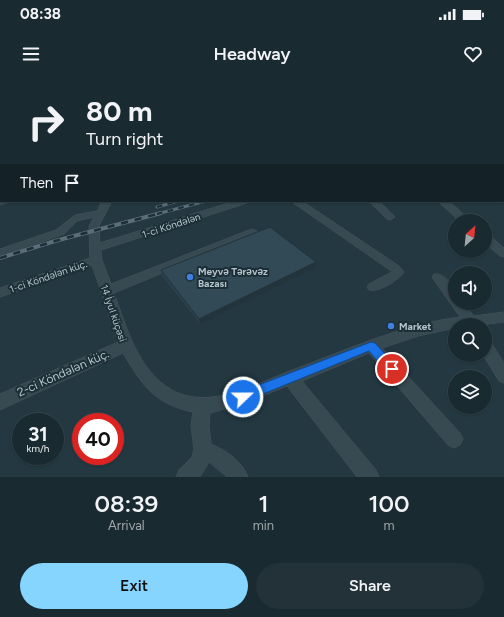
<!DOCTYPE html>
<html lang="en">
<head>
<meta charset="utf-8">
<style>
  :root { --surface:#1a2a31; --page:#233239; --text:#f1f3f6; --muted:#9fa7ab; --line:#38464d; --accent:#85d5ff }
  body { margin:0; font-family:Figtree,sans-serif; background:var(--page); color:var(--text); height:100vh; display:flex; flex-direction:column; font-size:15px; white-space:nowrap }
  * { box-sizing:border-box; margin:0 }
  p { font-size:13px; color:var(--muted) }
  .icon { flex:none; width:22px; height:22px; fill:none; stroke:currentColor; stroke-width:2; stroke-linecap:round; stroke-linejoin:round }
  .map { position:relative; height:397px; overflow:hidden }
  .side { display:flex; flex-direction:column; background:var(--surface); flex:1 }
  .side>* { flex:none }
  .guide { position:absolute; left:0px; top:0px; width:504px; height:122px; box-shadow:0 1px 3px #0004,0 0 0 1px var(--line); background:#1a2a31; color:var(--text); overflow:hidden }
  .needle { width:26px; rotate:27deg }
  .fabs { position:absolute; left:448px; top:134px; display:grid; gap:8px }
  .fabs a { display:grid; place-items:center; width:44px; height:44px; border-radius:50%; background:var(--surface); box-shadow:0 1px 3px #0004,0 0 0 1px var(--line); font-size:20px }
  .speed { position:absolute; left:12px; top:333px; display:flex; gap:8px; font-size:20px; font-weight:700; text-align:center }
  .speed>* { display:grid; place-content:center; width:52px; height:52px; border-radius:50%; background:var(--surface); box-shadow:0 1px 3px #0004,0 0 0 1px var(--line); line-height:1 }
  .speed small { font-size:10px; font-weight:400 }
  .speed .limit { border:6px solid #d22; background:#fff; color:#111 }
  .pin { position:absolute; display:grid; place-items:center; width:34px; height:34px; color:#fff; margin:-17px; border:2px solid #fff; border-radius:50%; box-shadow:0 1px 4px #0007 }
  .me { position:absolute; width:44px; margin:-22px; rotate:68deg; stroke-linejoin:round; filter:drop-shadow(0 0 3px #0008) }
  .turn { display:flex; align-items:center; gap:14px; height:84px; padding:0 20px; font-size:18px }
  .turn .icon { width:52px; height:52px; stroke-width:2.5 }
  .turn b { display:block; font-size:28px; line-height:34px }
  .then { display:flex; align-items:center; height:38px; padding:0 20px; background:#0003; gap:8px; font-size:15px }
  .eta { display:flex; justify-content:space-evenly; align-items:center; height:68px; text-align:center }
  .eta b { font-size:24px; font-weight:600; line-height:28px }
  .cta { display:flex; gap:8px; margin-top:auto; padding:8px 20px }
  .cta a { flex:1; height:46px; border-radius:24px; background:var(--accent); color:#111; font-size:16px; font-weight:600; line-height:46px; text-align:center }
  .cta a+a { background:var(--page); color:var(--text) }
  .status { display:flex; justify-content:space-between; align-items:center; height:28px; padding:0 20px; background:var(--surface); direction:ltr }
  .status svg { height:11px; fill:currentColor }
  header { display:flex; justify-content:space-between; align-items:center; height:52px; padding:0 20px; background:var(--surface); font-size:18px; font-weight:600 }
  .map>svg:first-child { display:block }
</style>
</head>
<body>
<div class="status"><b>08:38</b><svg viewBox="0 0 49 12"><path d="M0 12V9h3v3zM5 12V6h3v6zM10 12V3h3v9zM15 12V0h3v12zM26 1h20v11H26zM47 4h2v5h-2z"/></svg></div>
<header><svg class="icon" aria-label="menu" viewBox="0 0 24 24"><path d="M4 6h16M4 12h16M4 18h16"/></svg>Headway<svg class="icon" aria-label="heart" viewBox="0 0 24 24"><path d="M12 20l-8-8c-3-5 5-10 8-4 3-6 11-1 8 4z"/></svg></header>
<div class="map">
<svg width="504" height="397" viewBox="0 0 504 397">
  <rect width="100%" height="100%" fill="#233841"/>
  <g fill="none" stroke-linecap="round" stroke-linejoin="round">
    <g stroke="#44555d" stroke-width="1">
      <g id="minor">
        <rect x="153" y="0" width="15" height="1"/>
        <rect x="206" y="0" width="5" height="1"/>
        <rect x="280" y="0" width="5" height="1"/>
        <rect x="336" y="0" width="5" height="1"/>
        <rect x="373" y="0" width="5" height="1"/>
        <rect x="412" y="0" width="6" height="1"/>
        <path d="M1 8V12L0 13V9Z"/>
        <path d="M0 25H1L0 30Z"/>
        <rect x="0" y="36" width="1" height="4"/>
        <rect x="0" y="55" width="1" height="4"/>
        <rect x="0" y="70" width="1" height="4"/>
        <rect x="0" y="98" width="1" height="6"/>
        <path d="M503 101 504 102V108L503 107Z"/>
        <path d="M0 119 1 121H9L7 123 0 125Z"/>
        <path d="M102 121H112L99 146 100 163 235 121H249L247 123 101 170 102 180 111 204 249 150 253 149 258 152 257 154 114 213C126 246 138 291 172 310 186 318 203 319 219 316 242 312 265 301 287 292 344 271 400 245 460 237L432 197 434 194C442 192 454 204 455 213 456 216 455 220 455 223H464L474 236 504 232V242L481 245H455V248L418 256 382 268 460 353 463 359 460 365 454 368 448 365 369 273 302 301 376 390 379 397H357L287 306 243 324 210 333 209 346 211 364C227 371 241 380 248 397H227L209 382 200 397H176L179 390 192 377 194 369 191 346 193 332C154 324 142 305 123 273L0 330V314L118 262 92 185 0 217V208L90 178 89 146 94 137 77 141 64 154 0 176V169L56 150 75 135 97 131Z"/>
        <path d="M291 121H302L399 186 404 192C399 200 378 213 369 210L367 207 369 204 392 192Z"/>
        <path d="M369 121H379L395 137 390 140 387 139Z"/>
        <path d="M438 121H449L471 141H460Z"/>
        <path d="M485 154 489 155 504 168V177L500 176 485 163Z"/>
        <path d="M485 259 490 261 504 283V303L499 301 483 275H485Z"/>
      </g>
    </g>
    <use href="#minor" fill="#374951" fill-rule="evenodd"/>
    <g stroke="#596e78" stroke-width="3">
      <g id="rail-far1">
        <path d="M157 127 178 121"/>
        <path d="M157 134 206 121"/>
      </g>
    </g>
    <g stroke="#596e78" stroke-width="4">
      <path id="rail" d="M0 178 55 161 161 133"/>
    </g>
    <use href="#rail-far1" stroke="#1c2e36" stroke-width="2" stroke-dasharray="5.5" stroke-linecap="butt"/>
    <use href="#rail" stroke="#1c2e36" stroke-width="2.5" stroke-dasharray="7" stroke-linecap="butt"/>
  </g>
  <g fill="#2a404a">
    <path d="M296 0H332V1H297Z"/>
    <path d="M316 182 315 188 200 244 162 196 161 190Z"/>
  </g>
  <g fill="#22343c">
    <path d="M79 0H107L106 1H64Z"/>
    <path d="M316 182 315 188 200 244 199 239Z"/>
  </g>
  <g fill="#314a56" stroke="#22343c">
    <path d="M51 0H79L50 1Z"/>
    <rect x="165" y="0" width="34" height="1"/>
    <path d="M270 147 316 182 199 239 161 190Z"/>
  </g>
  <path fill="#1a73e8" stroke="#114b97" d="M371 262 375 263 396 286 397 289 396 293 392 294 388 293 369 271 243 322 238 321 237 317 238 313Z"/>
  <g fill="#3f7fe0" stroke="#1c2e36" stroke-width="1.5">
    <circle cx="190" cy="197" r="4"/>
    <circle cx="391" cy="246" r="4"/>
  </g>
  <g text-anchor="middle" stroke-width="4" stroke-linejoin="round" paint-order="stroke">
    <g font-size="10" fill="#b4c3cb" stroke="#1c2e36">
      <text transform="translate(171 145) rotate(-18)" y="4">1-ci Köndələn</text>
      <text transform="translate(48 196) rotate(-19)" y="4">1-ci Köndələn küç.</text>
      <text transform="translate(114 233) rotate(71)" y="4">14 İyul küçəsi</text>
    </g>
    <g font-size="10" font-weight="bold" fill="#b4c3cb" stroke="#1c2e36" text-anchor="start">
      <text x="198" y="195">Meyvə Tərəvəz<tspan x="198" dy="12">Bazası</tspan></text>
      <text x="399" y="250">Market</text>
    </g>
    <g font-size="12" fill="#b4c3cb" stroke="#1c2e36">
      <text transform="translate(63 293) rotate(-24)" y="4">2-ci Köndələn küç.</text>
    </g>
  </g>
</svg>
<div class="fabs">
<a><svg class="needle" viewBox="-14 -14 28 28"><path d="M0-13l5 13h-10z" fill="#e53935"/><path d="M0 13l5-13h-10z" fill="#9fa7ab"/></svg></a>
<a><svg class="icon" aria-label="sound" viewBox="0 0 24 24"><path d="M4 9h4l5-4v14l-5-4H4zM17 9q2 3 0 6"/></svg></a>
<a><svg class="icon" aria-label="search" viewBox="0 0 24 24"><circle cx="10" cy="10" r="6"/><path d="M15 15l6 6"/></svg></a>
<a><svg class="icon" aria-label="layers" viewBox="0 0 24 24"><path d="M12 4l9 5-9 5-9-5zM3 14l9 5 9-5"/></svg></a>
</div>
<div class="speed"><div>31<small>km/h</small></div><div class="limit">40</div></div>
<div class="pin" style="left:392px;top:289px;background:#d93025"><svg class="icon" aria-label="arrive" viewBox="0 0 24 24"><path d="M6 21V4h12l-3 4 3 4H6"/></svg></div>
<svg class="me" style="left:243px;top:317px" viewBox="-20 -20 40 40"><circle r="17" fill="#1a73e8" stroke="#fff" stroke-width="3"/><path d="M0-11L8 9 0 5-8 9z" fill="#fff"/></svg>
<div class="guide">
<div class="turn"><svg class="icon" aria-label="right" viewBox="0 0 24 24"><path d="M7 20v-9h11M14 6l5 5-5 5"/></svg><div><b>80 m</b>Turn right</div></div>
<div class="then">Then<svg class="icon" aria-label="arrive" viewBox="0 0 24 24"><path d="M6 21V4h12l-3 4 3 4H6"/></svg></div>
</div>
</div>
<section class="side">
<div class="eta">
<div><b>08:39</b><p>Arrival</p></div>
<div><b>1</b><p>min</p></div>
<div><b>100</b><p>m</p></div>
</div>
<div class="cta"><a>Exit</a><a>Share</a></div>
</section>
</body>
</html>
